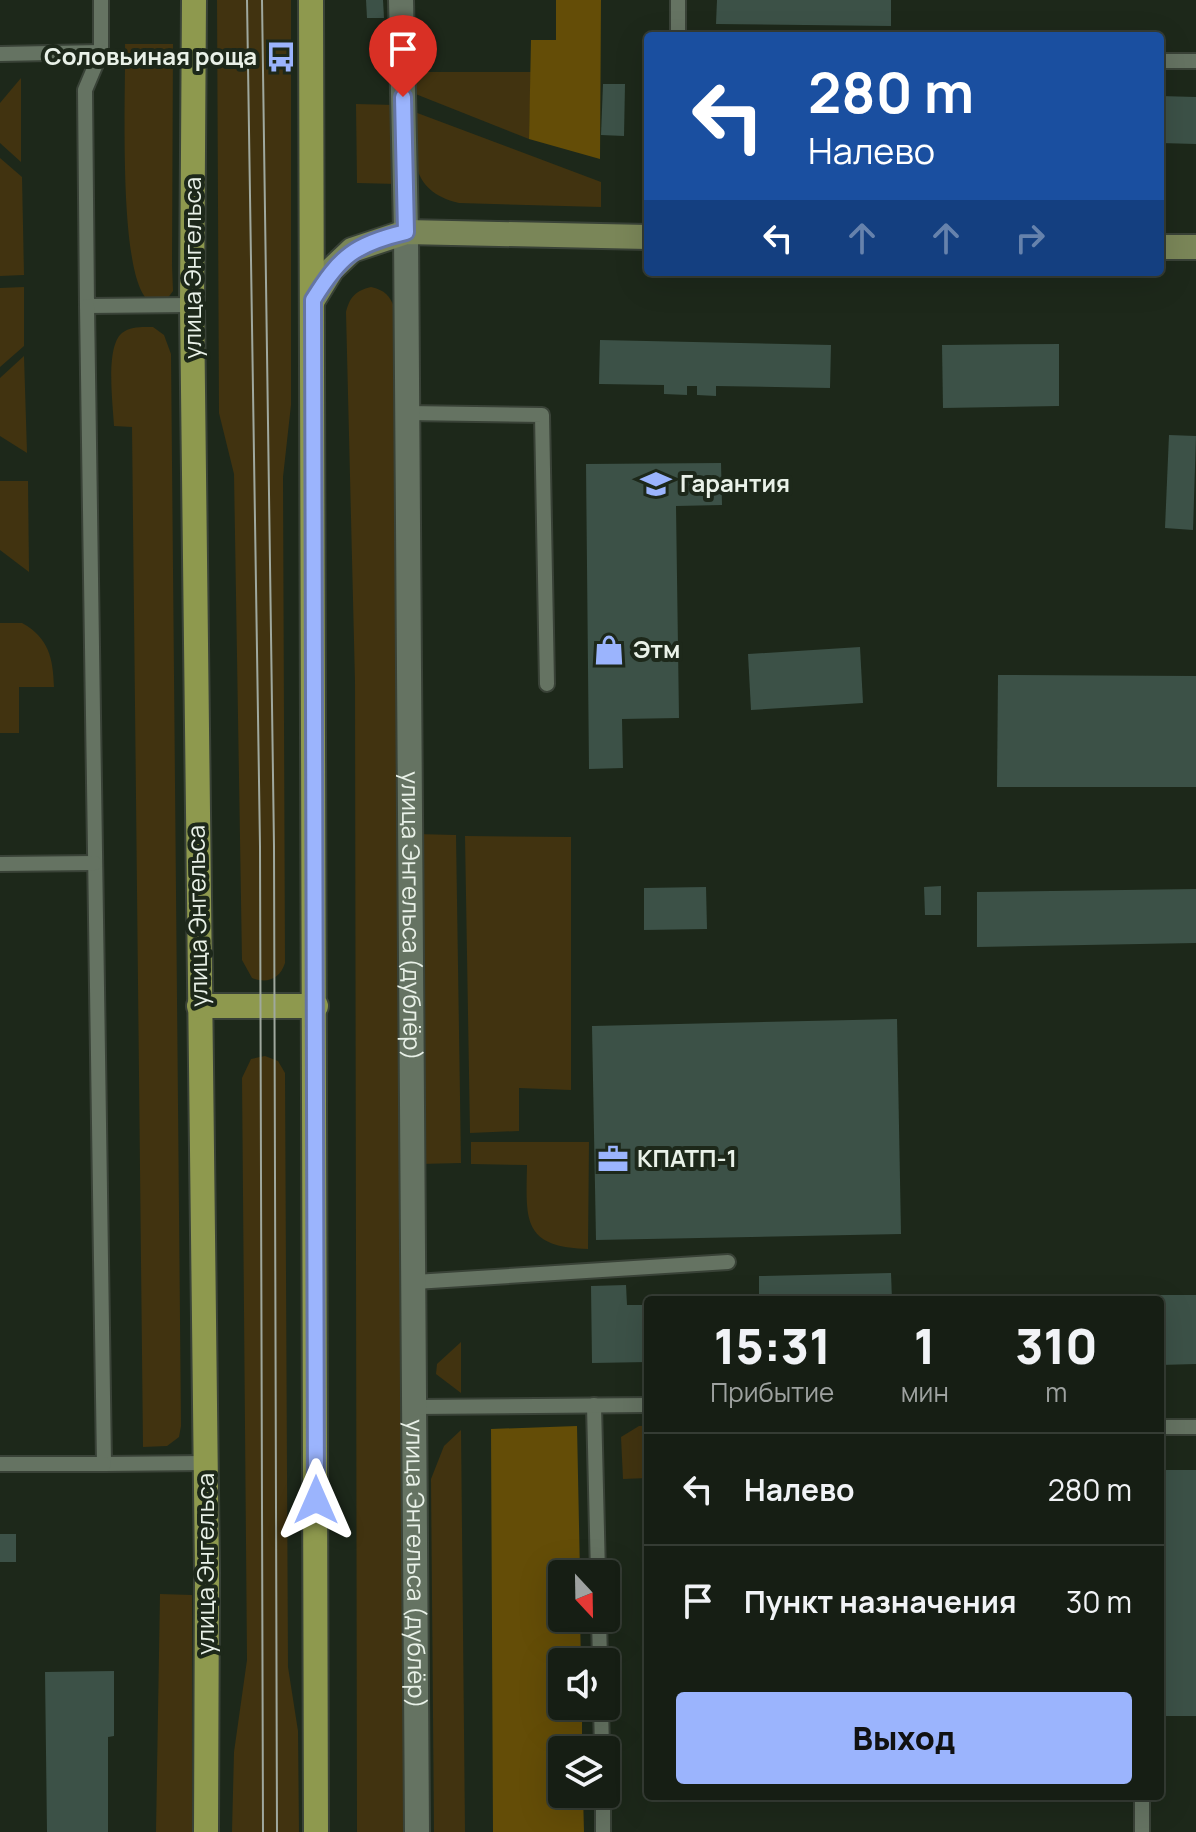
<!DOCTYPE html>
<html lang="ru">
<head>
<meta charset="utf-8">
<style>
  :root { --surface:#161e14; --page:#1f271d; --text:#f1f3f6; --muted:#9ea2a0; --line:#353c34; --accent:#9bb4fd }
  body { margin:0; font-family:Manrope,sans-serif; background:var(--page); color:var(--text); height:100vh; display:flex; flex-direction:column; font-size:30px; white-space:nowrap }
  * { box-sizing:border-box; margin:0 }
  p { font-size:26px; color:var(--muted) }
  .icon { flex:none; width:44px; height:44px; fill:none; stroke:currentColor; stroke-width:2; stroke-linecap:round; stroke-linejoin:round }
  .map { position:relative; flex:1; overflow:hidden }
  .details { position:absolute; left:644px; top:1296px; width:520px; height:504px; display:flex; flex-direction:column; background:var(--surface); border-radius:8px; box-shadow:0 8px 32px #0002,0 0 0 2px var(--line) }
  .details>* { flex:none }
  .hud { position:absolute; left:644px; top:32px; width:520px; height:244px; border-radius:8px; box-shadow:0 8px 32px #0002,0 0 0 2px var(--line); background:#1a4fa0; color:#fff; overflow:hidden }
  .needle { width:52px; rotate:158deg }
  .fabs { position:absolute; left:548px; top:1560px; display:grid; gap:16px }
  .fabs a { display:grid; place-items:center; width:72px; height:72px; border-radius:8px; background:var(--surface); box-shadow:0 8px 32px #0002,0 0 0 2px var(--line); font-size:40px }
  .pin { position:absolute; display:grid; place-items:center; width:68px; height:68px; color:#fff; margin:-82px -34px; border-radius:50% 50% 50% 0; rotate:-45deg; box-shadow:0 0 8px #0007 }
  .pin .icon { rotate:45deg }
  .me { position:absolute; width:88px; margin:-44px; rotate:0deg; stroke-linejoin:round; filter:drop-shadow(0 0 6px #0008) }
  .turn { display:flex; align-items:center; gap:28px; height:168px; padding:0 32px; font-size:36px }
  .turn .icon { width:104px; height:104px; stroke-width:2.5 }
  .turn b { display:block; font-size:56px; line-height:68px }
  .lanes { display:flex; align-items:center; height:76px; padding:0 32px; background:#0003; justify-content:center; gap:40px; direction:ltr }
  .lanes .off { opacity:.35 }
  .eta { display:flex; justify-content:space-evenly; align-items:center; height:136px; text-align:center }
  .eta b { font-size:48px; font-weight:800; line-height:56px }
  .primary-button { display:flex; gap:16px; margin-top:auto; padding:16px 32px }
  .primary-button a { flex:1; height:92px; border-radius:8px; background:var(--accent); color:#111; font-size:32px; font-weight:800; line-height:92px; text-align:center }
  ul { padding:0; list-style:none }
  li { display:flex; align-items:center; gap:24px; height:112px; padding:0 32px; border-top:2px solid var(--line) }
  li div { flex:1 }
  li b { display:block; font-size:30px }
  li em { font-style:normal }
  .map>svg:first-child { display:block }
</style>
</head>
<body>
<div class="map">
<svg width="1196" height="1832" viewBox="0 0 1196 1832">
  <rect width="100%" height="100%" fill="#1d281a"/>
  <g fill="#413310">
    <path d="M217 0H291V405L283 477 285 963C280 979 267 984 252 978L242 960 234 474 219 413Z"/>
    <path d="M125 44H173L172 266 173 291 167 299 149 301C117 277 126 90 125 44Z"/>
    <path d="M421 72H531L529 139 413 93Z"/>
    <path d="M21 78V162L0 143V103Z"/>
    <path d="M356 104 395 105 397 184 357 183Z"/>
    <path d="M412 111 601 182V207L459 203C408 191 414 154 412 111Z"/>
    <path d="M0 158 22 177 24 275 0 276Z"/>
    <path d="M24 287V346L0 367V288Z"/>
    <path d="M371 287C385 290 390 296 395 309L411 1832H357L355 682 346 312C350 297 355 291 371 287Z"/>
    <path d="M153 327 164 335 171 354 181 1426 179 1437 167 1446 143 1447 132 427 114 426C113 404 105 347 122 333 131 326 142 327 153 327Z"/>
    <path d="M24 356 27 453 0 436V378Z"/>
    <path d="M0 481H28L29 572 0 550Z"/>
    <path d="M22 623C49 638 53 658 54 687H19V733H0V623Z"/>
    <path d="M415 834 456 835 461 1163 419 1164Z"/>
    <path d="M465 836 571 837V1090L519 1088V1131L470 1133Z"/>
    <path d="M265 1056 278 1061 285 1073 288 1667 298 1731 299 1832H232L234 1752 247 1660 242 1078 251 1059Z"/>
    <path d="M471 1142H589L588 1249C522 1247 526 1220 527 1165L471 1164Z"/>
    <path d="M461 1342V1393L436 1374 437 1364Z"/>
    <path d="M639 1426H648V1478L623 1479 621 1437Z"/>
    <path d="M461 1430 465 1832H434L431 1479 444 1446Z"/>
    <path d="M160 1594 192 1595V1832H156Z"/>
  </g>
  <g fill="#644d07">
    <path d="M556 0H601L600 159 529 139 531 40H556Z"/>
    <path d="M577 1426 580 1574H562V1618H580L581 1662H562V1706H582V1750H562V1794H583L584 1832H493L491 1429Z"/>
  </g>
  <g fill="#3c5147">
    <path d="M366 0H383L384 18H367Z"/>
    <path d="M717 0H891V26L716 24Z"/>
    <path d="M603 84H625L624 136 601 135Z"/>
    <path d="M1160 96 1196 97V144L1160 143Z"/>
    <path d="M600 340 831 345 830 388 716 386V396L697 395V386H687V395L664 394V385L599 384Z"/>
    <path d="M1059 344V406L943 408 942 345Z"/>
    <path d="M1169 435 1196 436 1193 530 1165 528Z"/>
    <path d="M721 463 722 505 676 506 679 718 622 719 623 768 589 769 586 464Z"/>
    <path d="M860 647 863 703 751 710 748 654Z"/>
    <path d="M998 675 1196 676V787H997Z"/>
    <path d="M941 886V915H925L924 887Z"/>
    <path d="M706 887 707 929 644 930V888Z"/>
    <path d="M1196 889V943L977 947V892Z"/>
    <path d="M897 1019 901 1234 596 1240 592 1026Z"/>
    <path d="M891 1273 892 1300H759V1276Z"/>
    <path d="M626 1285 627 1305H648V1362L592 1363 591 1286Z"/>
    <path d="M1018 1295H1196V1364L1160 1365V1300H1018Z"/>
    <path d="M1162 1470H1196V1716H1164Z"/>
    <rect x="0" y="1534" width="16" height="28"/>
    <path d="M114 1671V1736L108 1737V1832H47L45 1672Z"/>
  </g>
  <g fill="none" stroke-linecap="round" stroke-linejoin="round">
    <g stroke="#394237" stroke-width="18">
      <g id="lane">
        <path d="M101 0V52L85 90 87 306 192 305"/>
        <path d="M678 36V0"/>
        <path d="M0 54 101 52"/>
        <path d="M1160 61H1196"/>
        <path d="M87 306 104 1464 205 1463"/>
        <path d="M407 413 542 415 547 684"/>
        <path d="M0 864 95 863"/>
        <path d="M415 1282 728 1262"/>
        <path d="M594 1405 598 1574"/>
        <path d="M415 1407 648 1405"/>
        <path d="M1160 1427H1196"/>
        <path d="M0 1464H104"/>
        <path d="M599 1618 600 1662"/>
        <path d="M601 1706 602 1750"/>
        <path d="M603 1794V1832"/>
        <path d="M1142 1796V1832"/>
      </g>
    </g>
    <g stroke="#394237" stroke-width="28">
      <g id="street">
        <path id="s1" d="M401 0 406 232 417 1832"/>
      </g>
    </g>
    <g stroke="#394237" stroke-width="28">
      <g id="secondary">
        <path d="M1160 247H1196"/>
        <path d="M313 300 332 269 352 250 406 232 648 237"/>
      </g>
    </g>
    <g stroke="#394237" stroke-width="28">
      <g id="primary">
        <path d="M194 0 192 305 207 1573 206 1832"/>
        <path d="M311 0 316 1832"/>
        <path d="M199 1006H316"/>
      </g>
    </g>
    <use href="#lane" stroke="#657362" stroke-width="14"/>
    <use href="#street" stroke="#657362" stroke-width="24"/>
    <use href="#secondary" stroke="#7a8658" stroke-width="24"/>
    <use href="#primary" stroke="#8e994e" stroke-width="24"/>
    <g stroke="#9fa89e" stroke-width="2">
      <path d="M247 0 260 846 263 1832"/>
      <path d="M262 0 274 846 277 1832"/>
    </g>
  </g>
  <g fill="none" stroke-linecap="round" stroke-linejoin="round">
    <g stroke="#6575a4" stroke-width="20">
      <path id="route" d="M316 1500 313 300C340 256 355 244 406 232L403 97"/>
    </g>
    <use href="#route" stroke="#9bb4fd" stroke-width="14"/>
  </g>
  <defs>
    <g id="bus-bare" transform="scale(2.4)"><path d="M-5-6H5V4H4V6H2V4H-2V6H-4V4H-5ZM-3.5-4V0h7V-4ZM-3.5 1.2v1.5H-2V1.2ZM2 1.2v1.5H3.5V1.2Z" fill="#9bb4fd" stroke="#1d281a" stroke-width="2.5" paint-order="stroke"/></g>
    <g id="university-bare" transform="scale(2.4)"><path d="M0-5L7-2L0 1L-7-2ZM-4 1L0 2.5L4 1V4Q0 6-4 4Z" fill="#9bb4fd" stroke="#1d281a" stroke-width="2.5" paint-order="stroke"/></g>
    <g id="shop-bare" transform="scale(2.4)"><path d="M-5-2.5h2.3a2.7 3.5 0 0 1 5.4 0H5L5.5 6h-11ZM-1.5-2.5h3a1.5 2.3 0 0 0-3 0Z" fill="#9bb4fd" stroke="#1d281a" stroke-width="2.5" paint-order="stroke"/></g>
    <g id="office-bare" transform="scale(2.4)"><path d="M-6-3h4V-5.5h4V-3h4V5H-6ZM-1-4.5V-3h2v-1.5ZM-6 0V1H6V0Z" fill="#9bb4fd" stroke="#1d281a" stroke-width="2.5" paint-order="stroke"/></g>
  </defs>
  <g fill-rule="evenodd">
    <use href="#bus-bare" x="281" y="57"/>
    <use href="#university-bare" x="656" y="484"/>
    <use href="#shop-bare" x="609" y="650"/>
    <use href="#office-bare" x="613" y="1159"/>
  </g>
  <g text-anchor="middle" stroke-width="8" stroke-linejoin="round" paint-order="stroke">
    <g font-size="24" font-weight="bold" fill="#e9f1e8" stroke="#1d281a" text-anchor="start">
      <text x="257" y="65" text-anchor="end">Соловьиная роща</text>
      <text x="680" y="492">Гарантия</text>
      <text x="633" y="658">Этм</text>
      <text x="637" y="1167">КПАТП-1</text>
    </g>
    <g font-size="24" fill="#e9f1e8" stroke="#1d281a">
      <text transform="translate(193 268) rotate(-90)" y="8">улица Энгельса</text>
      <text transform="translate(198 916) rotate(-91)" y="8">улица Энгельса</text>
      <text dy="8" stroke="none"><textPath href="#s1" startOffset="916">улица Энгельса (дублёр)</textPath></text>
      <text transform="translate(206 1564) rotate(-90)" y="8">улица Энгельса</text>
      <text dy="8" stroke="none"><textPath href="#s1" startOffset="1564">улица Энгельса (дублёр)</textPath></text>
    </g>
  </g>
</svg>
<div class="fabs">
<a><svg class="needle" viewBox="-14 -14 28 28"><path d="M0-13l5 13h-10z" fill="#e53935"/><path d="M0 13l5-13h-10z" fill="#9ea2a0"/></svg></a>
<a><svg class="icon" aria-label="sound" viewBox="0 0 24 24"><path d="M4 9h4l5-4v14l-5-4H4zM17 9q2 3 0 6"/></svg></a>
<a><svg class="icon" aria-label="layers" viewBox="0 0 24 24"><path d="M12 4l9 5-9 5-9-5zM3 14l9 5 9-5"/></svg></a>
</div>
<div class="pin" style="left:403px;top:97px;background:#d93025"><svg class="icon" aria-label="arrive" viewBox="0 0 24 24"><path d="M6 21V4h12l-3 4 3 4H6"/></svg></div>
<svg class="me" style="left:316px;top:1500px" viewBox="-20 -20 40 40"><path d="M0-17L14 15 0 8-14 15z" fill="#9bb4fd" stroke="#fff" stroke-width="4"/></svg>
<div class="hud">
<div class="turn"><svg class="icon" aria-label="left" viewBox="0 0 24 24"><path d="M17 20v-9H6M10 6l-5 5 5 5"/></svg><div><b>280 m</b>Налево</div></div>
<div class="lanes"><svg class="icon" aria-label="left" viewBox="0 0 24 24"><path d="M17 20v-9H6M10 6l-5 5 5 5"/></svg><svg class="icon off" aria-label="ahead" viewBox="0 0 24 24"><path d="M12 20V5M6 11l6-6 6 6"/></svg><svg class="icon off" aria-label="ahead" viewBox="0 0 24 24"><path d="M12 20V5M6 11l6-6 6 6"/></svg><svg class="icon off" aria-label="right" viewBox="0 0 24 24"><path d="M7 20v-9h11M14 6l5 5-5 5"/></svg></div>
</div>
<section class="details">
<div class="eta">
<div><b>15:31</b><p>Прибытие</p></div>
<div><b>1</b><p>мин</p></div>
<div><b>310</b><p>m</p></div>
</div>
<ul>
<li><svg class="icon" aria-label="left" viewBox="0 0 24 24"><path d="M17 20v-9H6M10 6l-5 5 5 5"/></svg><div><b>Налево</b></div><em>280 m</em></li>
<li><svg class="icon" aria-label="arrive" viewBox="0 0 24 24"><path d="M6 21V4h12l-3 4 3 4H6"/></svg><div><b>Пункт назначения</b></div><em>30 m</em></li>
</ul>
<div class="primary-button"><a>Выход</a></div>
</section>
</div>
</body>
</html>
